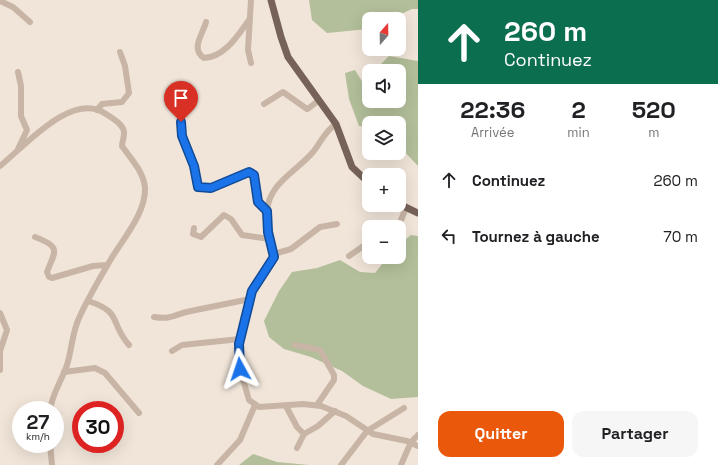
<!DOCTYPE html>
<html lang="fr">
<head>
<meta charset="utf-8">
<style>
  :root { --surface:#fff; --page:#f6f6f6; --text:#202124; --muted:#757577; --accent:#ea580c }
  body { margin:0; font-family:"Space Grotesk",sans-serif; background:var(--page); color:var(--text); height:100vh; display:flex; flex-direction:column; font-size:15px; white-space:nowrap }
  * { box-sizing:border-box; margin:0 }
  p { font-size:13px; color:var(--muted) }
  .icon { flex:none; width:22px; height:22px; fill:none; stroke:currentColor; stroke-width:2; stroke-linecap:round; stroke-linejoin:round }
  .map { position:relative; flex:1; overflow:hidden }
  .sheet { display:flex; flex-direction:column; background:var(--surface); width:300px }
  .sheet>* { flex:none }
  .guide { background:#0b6e4f; color:#fff; overflow:hidden }
  .needle { width:26px; rotate:20deg }
  .controls { position:absolute; left:362px; top:12px; display:grid; gap:8px }
  .controls a { display:grid; place-items:center; width:44px; height:44px; border-radius:8px; background:var(--surface); box-shadow:0 4px 16px #0002; font-size:20px }
  .speed { position:absolute; left:12px; top:401px; display:flex; gap:8px; font-size:20px; font-weight:700; text-align:center }
  .speed>* { display:grid; place-content:center; width:52px; height:52px; border-radius:50%; background:var(--surface); box-shadow:0 4px 16px #0002; line-height:1 }
  .speed small { font-size:10px; font-weight:400 }
  .speed .limit { border:6px solid #d22; background:#fff; color:#111 }
  .pin { position:absolute; display:grid; place-items:center; width:34px; height:34px; color:#fff; margin:-41px -17px; border-radius:50% 50% 50% 0; rotate:-45deg; box-shadow:0 0 4px #0007 }
  .pin .icon { rotate:45deg }
  .me { position:absolute; width:44px; margin:-22px; rotate:355deg; stroke-linejoin:round; filter:drop-shadow(0 0 3px #0008) }
  .turn { display:flex; align-items:center; gap:14px; height:84px; padding:0 20px; font-size:18px }
  .turn .icon { width:52px; height:52px; stroke-width:2.5 }
  .turn b { display:block; font-size:28px; line-height:34px }
  .eta { display:flex; justify-content:space-evenly; align-items:center; height:68px; text-align:center }
  .eta b { font-size:24px; font-weight:600; line-height:28px }
  .button { display:flex; gap:8px; margin-top:auto; padding:8px 20px }
  .button a { flex:1; height:46px; border-radius:12px; background:var(--accent); color:#fff; font-size:16px; font-weight:600; line-height:46px; text-align:center }
  .button a+a { background:var(--page); color:var(--text) }
  ul { padding:0; list-style:none }
  li { display:flex; align-items:center; gap:12px; height:56px; padding:0 20px }
  li div { flex:1 }
  li b { display:block; font-size:15px }
  li em { font-style:normal }
  main { display:flex; flex:1; min-height:0 }
  .map>svg:first-child { display:block }
</style>
</head>
<body>
<main>
<div class="map">
<svg width="418" height="465" viewBox="0 0 418 465">
  <rect width="100%" height="100%" fill="#f1e5d9"/>
  <g fill="#b3bf9a">
    <path d="M309 0H418V9H412L390 19H369L368 29 327 33 312 20Z"/>
    <path d="M389 56 418 61V166L399 146V123H369V128L359 126 349 99 345 73 355 70 365 86 369 83V101H399V71H389L379 66Z"/>
    <path d="M411 235 418 236V397L391 399 363 386 342 371 311 357 284 349 269 337 264 321 279 291 292 272 317 268 340 260 360 272 375 273 388 257H399V245Z"/>
    <path d="M253 454 277 462 309 465H239Z"/>
  </g>
  <g fill="none" stroke-linecap="round" stroke-linejoin="round">
    <g stroke="#c8b5a6" stroke-width="6">
      <path d="M251 0 248 50 251 63"/>
      <path d="M0 1 13 7 30 22"/>
      <path d="M206 22C203 34 190 49 204 58 225 57 238 35 249 20"/>
      <path d="M18 72 21 86V116L27 130 18 149"/>
      <path d="M264 104 283 92 307 109 309 108 319 100"/>
      <path d="M97 110 102 104 122 102 129 93 125 66 120 52"/>
      <path d="M181 122 182 135 194 166 198 187 211 188 249 171 254 175 258 202 267 211"/>
      <path d="M336 124C325 131 321 142 313 152 296 172 269 183 267 211 266 227 275 242 274 257L252 291 238 349 240 369 249 400 259 407 303 404 321 406 346 416 373 434 407 441 418 446"/>
      <path d="M0 166C24 147 72 90 106 114 113 119 125 125 124 134 124 138 122 142 122 146 131 159 144 172 145 188 146 213 123 239 111 259 100 278 88 298 79 318 72 333 72 349 67 365 62 380 52 394 50 410"/>
      <path d="M398 227 406 208"/>
      <path d="M194 228 193 234 201 237 224 215 231 219 242 235 270 239"/>
      <path d="M35 237C62 247 55 251 47 272L49 277 52 278 93 266 107 265"/>
      <path d="M274 254 291 249 320 227 337 224"/>
      <path d="M349 256 362 247 369 245"/>
      <path d="M88 301C123 312 109 322 129 345"/>
      <path d="M0 313 7 330 0 351V370"/>
      <path d="M154 317C173 320 174 314 191 311 210 307 230 303 250 299"/>
      <path d="M295 345 320 350 334 375V380L317 405"/>
      <path d="M172 351 182 345 240 339"/>
      <path d="M64 372 95 368 105 373 139 413"/>
      <path d="M286 406 297 427 304 434 318 426 335 411"/>
      <path d="M50 444 52 465"/>
      <path d="M297 448 304 434"/>
      <path d="M217 465 240 440 255 405"/>
      <path d="M341 465 367 431 404 408"/>
      <path d="M401 465 411 442 418 435"/>
    </g>
    <g stroke="#766258" stroke-width="7">
      <path d="M271 0 281 37 288 57 336 124 352 167 369 183"/>
      <path d="M399 204 418 213"/>
    </g>
  </g>
  <g fill="none" stroke-linecap="round" stroke-linejoin="round">
    <g stroke="#114b97" stroke-width="10">
      <path id="route" d="M181 122 182 136 194 166 198 187 211 188 249 172 254 175 258 202 267 211 268 232 274 257 252 291 239 344 240 369"/>
    </g>
    <use href="#route" stroke="#1a73e8" stroke-width="7"/>
  </g>
</svg>
<div class="controls">
<a><svg class="needle" viewBox="-14 -14 28 28"><path d="M0-13l5 13h-10z" fill="#e53935"/><path d="M0 13l5-13h-10z" fill="#757577"/></svg></a>
<a><svg class="icon" aria-label="sound" viewBox="0 0 24 24"><path d="M4 9h4l5-4v14l-5-4H4zM17 9q2 3 0 6"/></svg></a>
<a><svg class="icon" aria-label="layers" viewBox="0 0 24 24"><path d="M12 4l9 5-9 5-9-5zM3 14l9 5 9-5"/></svg></a>
<a>+</a>
<a>−</a>
</div>
<div class="speed"><div>27<small>km/h</small></div><div class="limit">30</div></div>
<div class="pin" style="left:181px;top:122px;background:#d93025"><svg class="icon" aria-label="arrive" viewBox="0 0 24 24"><path d="M6 21V4h12l-3 4 3 4H6"/></svg></div>
<svg class="me" style="left:240px;top:369px" viewBox="-20 -20 40 40"><path d="M0-17L14 15 0 8-14 15z" fill="#1a73e8" stroke="#fff" stroke-width="4"/></svg>
</div>
<section class="sheet">
<div class="guide">
<div class="turn"><svg class="icon" aria-label="ahead" viewBox="0 0 24 24"><path d="M12 20V5M6 11l6-6 6 6"/></svg><div><b>260 m</b>Continuez</div></div>
</div>
<div class="eta">
<div><b>22:36</b><p>Arrivée</p></div>
<div><b>2</b><p>min</p></div>
<div><b>520</b><p>m</p></div>
</div>
<ul>
<li><svg class="icon" aria-label="ahead" viewBox="0 0 24 24"><path d="M12 20V5M6 11l6-6 6 6"/></svg><div><b>Continuez</b></div><em>260 m</em></li>
<li><svg class="icon" aria-label="left" viewBox="0 0 24 24"><path d="M17 20v-9H6M10 6l-5 5 5 5"/></svg><div><b>Tournez à gauche</b></div><em>70 m</em></li>
</ul>
<div class="button"><a>Quitter</a><a>Partager</a></div>
</section>
</main>
</body>
</html>
